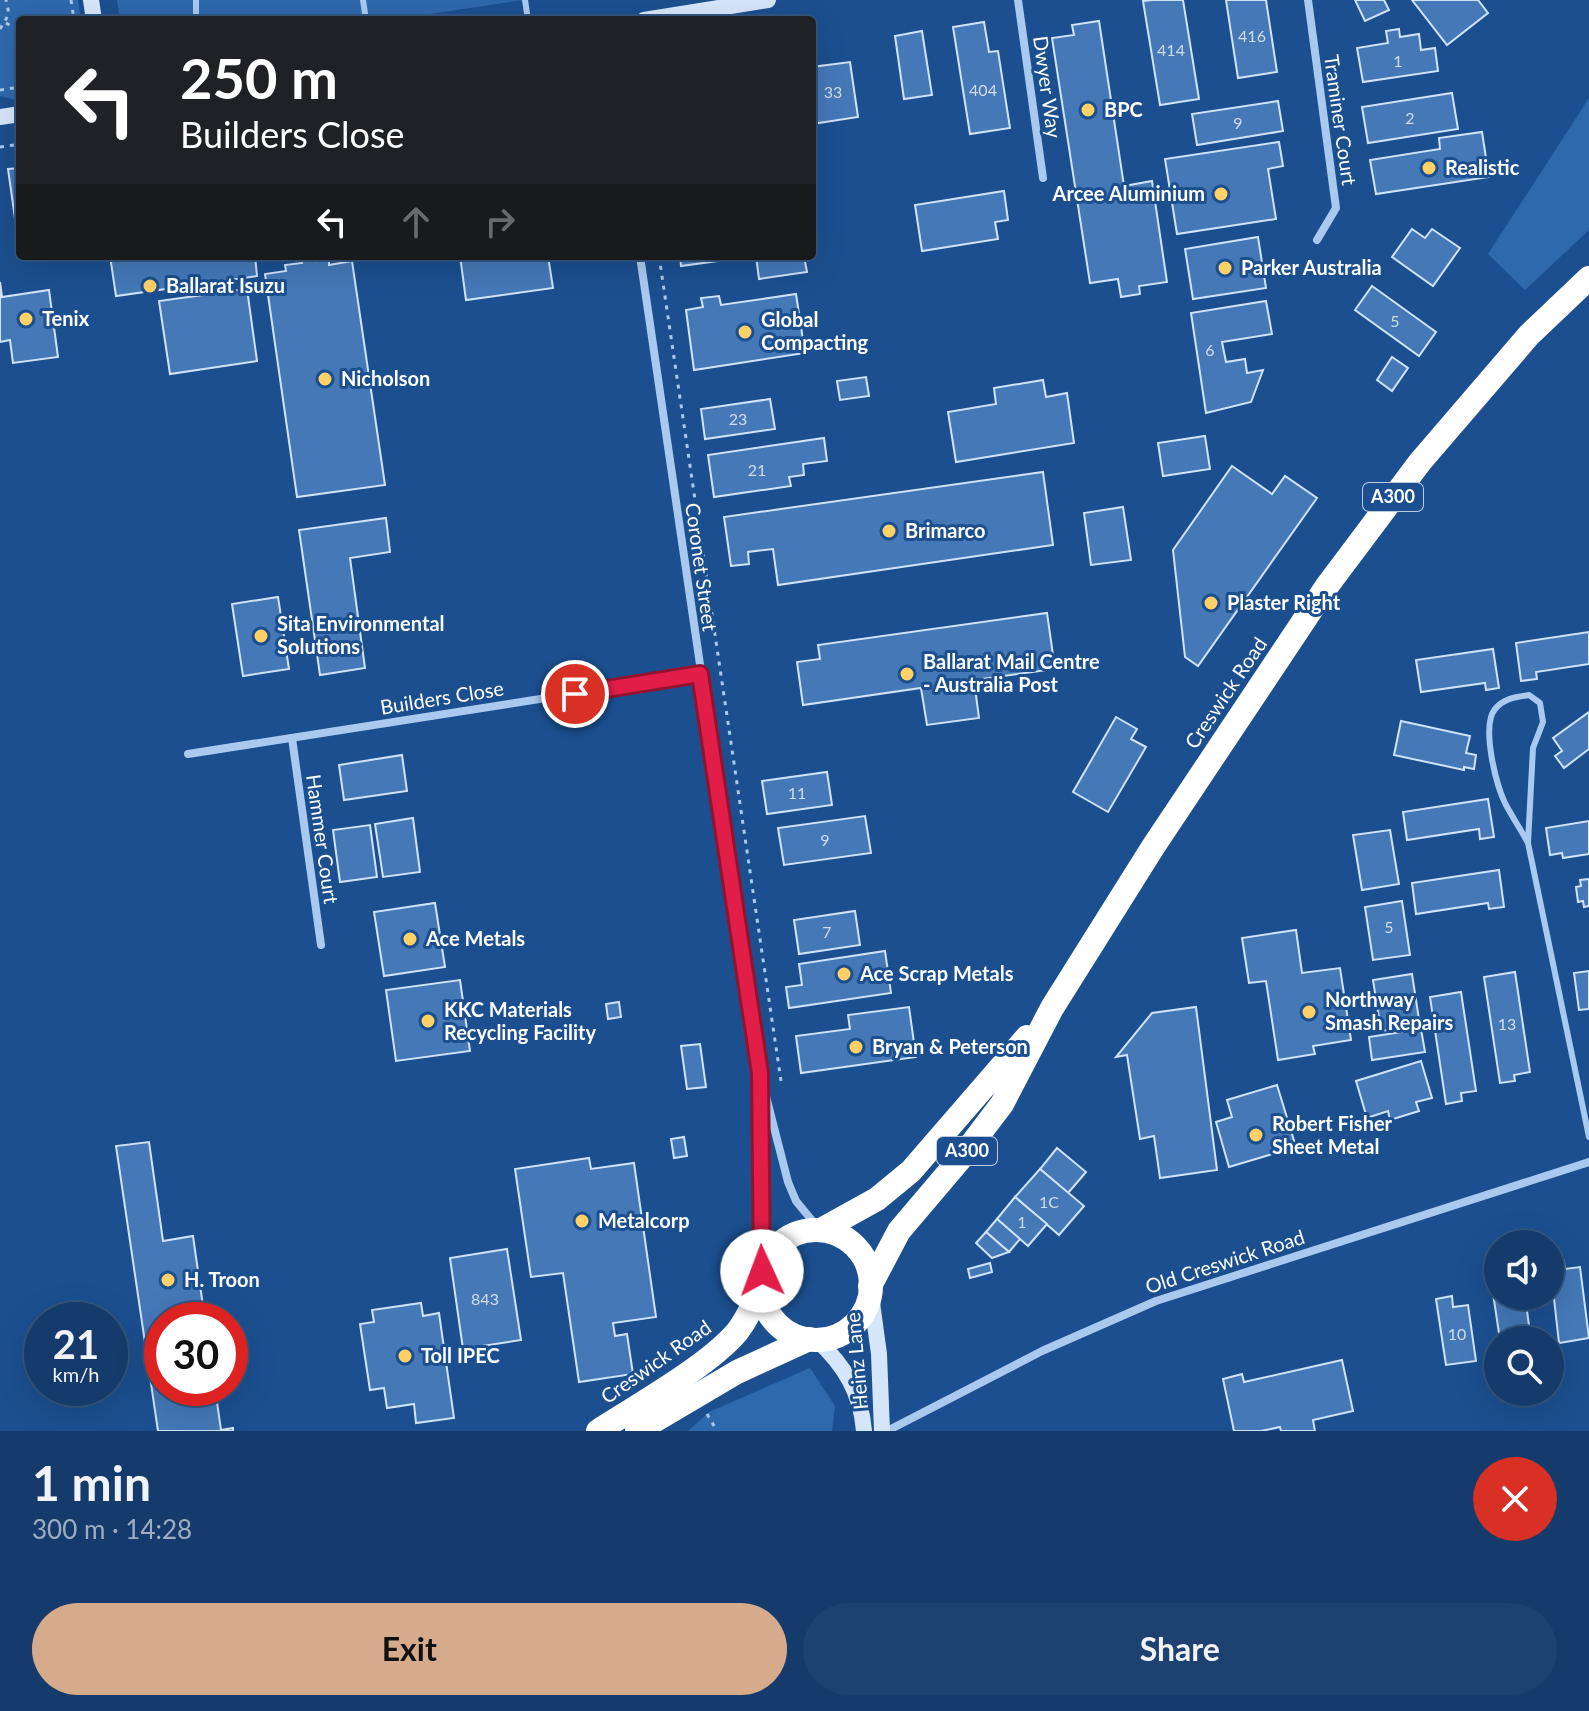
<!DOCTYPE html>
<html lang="en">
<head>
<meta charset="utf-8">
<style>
  :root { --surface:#143b6b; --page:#1d4271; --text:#f1f3f6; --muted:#9dadc1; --line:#33557e; --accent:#d6ab8b }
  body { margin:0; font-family:Lato,sans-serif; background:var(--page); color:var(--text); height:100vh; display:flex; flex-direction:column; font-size:30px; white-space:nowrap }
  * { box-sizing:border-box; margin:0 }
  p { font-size:26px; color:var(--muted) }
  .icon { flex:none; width:44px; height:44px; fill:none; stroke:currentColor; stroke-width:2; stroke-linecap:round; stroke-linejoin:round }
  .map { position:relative; height:1431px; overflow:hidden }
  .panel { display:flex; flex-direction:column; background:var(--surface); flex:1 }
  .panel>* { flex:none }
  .hud { position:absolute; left:16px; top:16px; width:800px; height:244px; border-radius:8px; box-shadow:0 8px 32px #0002,0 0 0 2px var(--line); background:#202124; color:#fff; overflow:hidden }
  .fabs { position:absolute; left:1484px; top:1230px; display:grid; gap:16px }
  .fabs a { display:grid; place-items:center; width:80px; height:80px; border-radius:50%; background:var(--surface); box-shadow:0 8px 32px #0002,0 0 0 2px var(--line); font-size:40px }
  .speed { position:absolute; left:24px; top:1302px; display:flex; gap:16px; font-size:40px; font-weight:700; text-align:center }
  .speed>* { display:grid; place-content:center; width:104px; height:104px; border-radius:50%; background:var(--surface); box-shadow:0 8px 32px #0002,0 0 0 2px var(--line); line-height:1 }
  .speed small { font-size:20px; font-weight:400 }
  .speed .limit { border:12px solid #d22; background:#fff; color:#111 }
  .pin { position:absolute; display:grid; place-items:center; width:68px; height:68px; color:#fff; margin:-34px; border:4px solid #fff; border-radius:50%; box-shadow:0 2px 8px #0007 }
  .me { position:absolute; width:88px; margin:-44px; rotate:358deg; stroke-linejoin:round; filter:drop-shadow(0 0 6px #0008) }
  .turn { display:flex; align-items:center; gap:28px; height:168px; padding:0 32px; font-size:36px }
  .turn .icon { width:104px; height:104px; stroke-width:2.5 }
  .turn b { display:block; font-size:56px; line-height:68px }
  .lanes { display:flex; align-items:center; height:76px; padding:0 32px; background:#0003; justify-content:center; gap:40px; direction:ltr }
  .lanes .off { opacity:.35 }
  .round { display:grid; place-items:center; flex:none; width:84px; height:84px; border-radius:42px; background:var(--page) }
  .head { display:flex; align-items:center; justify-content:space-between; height:136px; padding:0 32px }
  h1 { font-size:48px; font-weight:700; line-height:60px }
  .button { display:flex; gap:16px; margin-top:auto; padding:16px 32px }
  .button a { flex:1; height:92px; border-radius:48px; background:var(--accent); color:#111; font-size:32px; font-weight:700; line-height:92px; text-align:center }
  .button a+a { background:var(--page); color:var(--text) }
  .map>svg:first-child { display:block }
</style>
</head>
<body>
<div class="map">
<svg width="1589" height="1431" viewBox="0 0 1589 1431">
  <rect width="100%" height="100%" fill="#1b4f8f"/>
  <g fill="#2e69ad">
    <path d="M0 0H78L81 20H20V101L0 96Z"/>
    <path d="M117 0H524L389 20H120Z"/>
    <path d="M1589 98V230L1525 290 1488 254Z"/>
    <path d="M810 1368 835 1406 832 1431H688L709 1412Z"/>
  </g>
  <g fill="#4478b7" stroke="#cfe3fa" stroke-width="2">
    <path d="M1152 0H1183L1199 99 1160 105 1143 1Z"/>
    <path d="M1226 0H1266L1277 72 1238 78Z"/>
    <path d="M1355 0H1384L1389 10 1365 21Z"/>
    <path d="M1412 0H1478L1488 13 1447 45Z"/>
    <path d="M1099 21 1124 186 1152 181 1167 282 1139 286 1140 294 1121 297 1118 279 1090 283 1052 38 1074 35 1072 25Z"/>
    <path d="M984 22 989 52 998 51 1010 128 970 134 953 27Z"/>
    <path d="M1399 29 1400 37 1419 34 1421 50 1435 48 1438 71 1363 82 1357 48 1388 43 1386 31Z"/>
    <path d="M922 31 932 95 904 99 895 36Z"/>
    <path d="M850 62 858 117 812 124V67Z"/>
    <path d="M1452 93 1458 129 1368 143 1362 107Z"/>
    <path d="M1278 101 1283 131 1197 145 1192 114Z"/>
    <path d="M1482 132 1489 177 1376 194 1370 160 1440 149 1439 138Z"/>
    <path d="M1279 142 1283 166 1268 169 1276 219 1177 234 1165 159Z"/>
    <path d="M20 168V254L8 169Z"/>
    <path d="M1004 191 1008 220 995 222 998 239 922 251 915 205Z"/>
    <path d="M1412 229 1425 238 1432 229 1460 248 1433 286 1392 257Z"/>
    <path d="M1258 237 1266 288 1193 299 1185 249Z"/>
    <path d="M110 256H255L257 276 116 296Z"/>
    <path d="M315 256 316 261 329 259V265L352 261 385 485 297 497 265 274 286 271 285 265 302 263 301 258Z"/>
    <path d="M460 256H548L553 288 466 300Z"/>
    <path d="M680 256H754L681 266Z"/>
    <path d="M756 256H804L807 272 759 279Z"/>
    <path d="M0 282 2 297 49 290 58 357 13 363 10 340 0 342Z"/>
    <path d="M1372 286 1436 332 1419 356 1355 310Z"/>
    <path d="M247 289 257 361 170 374 159 301Z"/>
    <path d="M796 294 805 353 694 370 686 310 703 307 701 298 719 296 721 305Z"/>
    <path d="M1266 301 1272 334 1222 342 1226 362 1245 359 1247 373 1263 370 1251 402 1206 413 1191 313Z"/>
    <path d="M1392 357 1408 368 1392 391 1377 380Z"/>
    <path d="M866 377 869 396 840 400 837 381Z"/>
    <path d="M1043 380 1046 397 1067 393 1074 443 956 462 948 412 996 404 994 388Z"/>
    <path d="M770 399 775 429 705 439 701 409Z"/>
    <path d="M1205 436 1210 469 1163 476 1158 443Z"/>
    <path d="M824 438 827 461 803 464 804 475 789 477 791 486 714 497 708 455Z"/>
    <path d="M1232 466 1272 494 1285 476 1317 498 1198 666 1185 657 1173 550Z"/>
    <path d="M1043 472 1053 545 778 585 773 549 748 552 749 564 731 566 724 517Z"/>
    <path d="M1123 507 1131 560 1091 565 1084 513Z"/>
    <path d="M386 518 390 552 350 558 365 668 320 675 299 530Z"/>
    <path d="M278 597 289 669 243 676 232 604Z"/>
    <path d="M1047 613 1055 669 974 680 979 718 927 725 921 688 803 705 797 662 820 659 818 645Z"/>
    <path d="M1589 632V664L1536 672 1537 679 1521 681 1516 643Z"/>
    <path d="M1493 649 1499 688 1486 690 1485 683 1421 692 1416 660Z"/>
    <path d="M1589 712V749L1564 768 1555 756 1562 751 1553 738Z"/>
    <path d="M1116 717 1137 729 1131 739 1146 747 1108 812 1073 792Z"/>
    <path d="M1401 721 1470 736 1466 753 1476 755 1474 769 1464 767V770L1394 755Z"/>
    <path d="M402 755 407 791 344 800 339 765Z"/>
    <path d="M827 772 832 805 767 814 762 781Z"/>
    <path d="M1488 799 1494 837 1480 839 1479 829 1407 840 1403 812Z"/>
    <path d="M865 816 871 853 784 865 778 828Z"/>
    <path d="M413 818 420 872 383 877 375 824Z"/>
    <path d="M1589 821V854L1563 858 1562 853 1550 855 1546 828Z"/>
    <path d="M370 825 377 877 340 882 333 830Z"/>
    <path d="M1390 830 1399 884 1362 890 1353 835Z"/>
    <path d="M1499 870 1504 907 1489 909 1488 903 1416 914 1412 883Z"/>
    <path d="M1589 879V906L1584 907 1583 901 1578 902 1576 887 1581 886 1580 880Z"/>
    <path d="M1402 901 1410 955 1373 960 1365 907Z"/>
    <path d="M435 903 445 967 384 976 374 912Z"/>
    <path d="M855 911 860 945 799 954 794 920Z"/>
    <path d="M1296 930 1302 973 1340 968 1351 1040 1313 1046 1315 1054 1278 1060 1266 981 1249 983 1242 938Z"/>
    <path d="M885 951 891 993 789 1008 786 987 802 985 799 964Z"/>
    <path d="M1589 971V1009L1579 1010 1574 973Z"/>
    <path d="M1515 972 1530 1072 1514 1075 1515 1081 1500 1083 1484 977Z"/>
    <path d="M1412 974 1420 1026 1381 1031 1373 980Z"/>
    <path d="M460 980 470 1051 396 1061 386 990Z"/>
    <path d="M1461 992 1476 1091 1461 1093 1462 1101 1446 1104 1430 997Z"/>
    <path d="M619 1002 621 1017 608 1019 606 1004Z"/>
    <path d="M909 1007 916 1057 801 1073 796 1036 850 1029 848 1015Z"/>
    <path d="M1196 1007 1217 1170 1160 1178 1154 1136 1140 1139 1127 1055 1116 1057 1152 1013Z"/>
    <path d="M1421 1029 1425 1052 1372 1060 1369 1037Z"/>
    <path d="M700 1044 706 1087 687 1089 681 1046Z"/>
    <path d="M1421 1061 1432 1098 1416 1102 1419 1111 1390 1120 1388 1111 1367 1118 1356 1081Z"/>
    <path d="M1277 1085 1296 1147 1229 1167 1216 1122 1232 1117 1227 1100Z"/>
    <path d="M684 1137 687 1156 674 1158 671 1139Z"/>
    <path d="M149 1142 163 1241 193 1236 205 1320H162V1388H215L221 1430 233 1428V1431H158L116 1146Z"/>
    <path d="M1057 1148 1086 1172 1068 1193 1040 1169Z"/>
    <path d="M589 1158 591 1169 634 1163 656 1317 613 1323 615 1336 627 1334 633 1374 579 1382 563 1273 531 1277 515 1169Z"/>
    <path d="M1040 1169 1084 1206 1059 1235 1015 1197Z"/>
    <path d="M1015 1197 1047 1224 1028 1246 997 1219Z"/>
    <path d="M997 1219 1020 1239 1009 1252 986 1232Z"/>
    <path d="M986 1232 1009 1252 992 1258 976 1243Z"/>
    <path d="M507 1249 521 1340 463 1349 450 1258Z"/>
    <path d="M1564 1261 1565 1269 1580 1267 1589 1338 1559 1343 1550 1263Z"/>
    <path d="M990 1263 992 1272 970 1278 968 1269Z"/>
    <path d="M1498 1279V1296H1525L1531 1340H1500L1491 1280Z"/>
    <path d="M1452 1296 1453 1307 1468 1305 1476 1361 1446 1365 1436 1299Z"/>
    <path d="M421 1303 423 1316 439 1313 454 1418 416 1423 414 1404 387 1408 384 1388 370 1390 360 1324 374 1322 372 1310Z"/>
    <path d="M1342 1360 1353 1411 1313 1420 1315 1431H1281L1280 1427 1261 1431H1234L1223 1379 1242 1374 1244 1382Z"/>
  </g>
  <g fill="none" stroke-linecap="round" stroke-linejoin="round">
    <g stroke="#a9c9ee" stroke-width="3" stroke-dasharray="4 6" stroke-linecap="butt">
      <path d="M71 0 74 20"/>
      <path d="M6 23 20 31"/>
      <path d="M0 29 9 14 6 0"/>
      <path d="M0 90 20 87"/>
      <path d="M0 147 20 144"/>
      <path d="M659 256 781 1081"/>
      <path d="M707 1414 717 1431"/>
    </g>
    <g stroke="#a9c9ee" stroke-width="6">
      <path d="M196 0V20"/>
      <path d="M363 0 366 20"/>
      <path d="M525 0 528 20"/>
      <path d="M1528 843C1521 830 1513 818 1506 805 1496 786 1481 726 1495 709 1504 698 1516 697 1529 695L1540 703 1543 722 1533 748 1528 843 1589 1137"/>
    </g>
    <g stroke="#a9c9ee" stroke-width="8">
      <path d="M1018 0 1043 178"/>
      <path d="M1308 0 1336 208 1317 240"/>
      <path d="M640 256 760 1073 788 1182 796 1201 819 1229"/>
      <path d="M292 738 321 945"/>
      <path d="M188 754 700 674"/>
      <path d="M760 1090 762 1271"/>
      <path d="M887 1431 1042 1351 1156 1301 1589 1162"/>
    </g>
    <g stroke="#d6e6fa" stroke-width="16">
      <path d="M91 0 94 20"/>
      <path d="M644 20 768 0"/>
      <path d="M0 117 20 114"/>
      <path d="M870 1288 879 1354 882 1431"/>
      <path d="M817 1340C845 1366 861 1393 864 1431"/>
    </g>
    <g stroke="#fff" stroke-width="24">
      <path d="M821 1230 877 1199 911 1171 1027 1037"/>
      <circle cx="816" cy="1285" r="55"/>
      <path d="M870 1286 899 1231 961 1158 1002 1104 1052 1008 1153 847 1327 586 1420 462 1529 335 1589 278"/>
      <path d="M598 1431C637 1406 708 1366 737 1332 748 1318 754 1303 761 1287"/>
      <path d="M637 1431 737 1372 809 1339"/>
    </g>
  </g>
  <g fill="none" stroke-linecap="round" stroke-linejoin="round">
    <g stroke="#92132f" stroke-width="20">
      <path id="route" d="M575 694 700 674 760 1073 762 1271"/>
    </g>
    <use href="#route" stroke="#e11d48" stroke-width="14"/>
  </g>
  <g fill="#ffd166" stroke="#1b4f8f" stroke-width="3">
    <circle cx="1088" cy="110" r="8"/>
    <circle cx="1429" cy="168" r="8"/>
    <circle cx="1221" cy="194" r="8"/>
    <circle cx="1225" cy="268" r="8"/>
    <circle cx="150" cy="286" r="8"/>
    <circle cx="26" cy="319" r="8"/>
    <circle cx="745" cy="332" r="8"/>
    <circle cx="325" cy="379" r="8"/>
    <circle cx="889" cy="531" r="8"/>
    <circle cx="1211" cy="603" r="8"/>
    <circle cx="261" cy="636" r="8"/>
    <circle cx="907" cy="674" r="8"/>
    <circle cx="410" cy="939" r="8"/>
    <circle cx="844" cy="974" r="8"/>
    <circle cx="1309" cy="1012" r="8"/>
    <circle cx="428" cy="1021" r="8"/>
    <circle cx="856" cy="1047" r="8"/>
    <circle cx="1256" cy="1135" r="8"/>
    <circle cx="582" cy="1221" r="8"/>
    <circle cx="168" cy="1280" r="8"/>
    <circle cx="405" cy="1356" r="8"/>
  </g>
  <g text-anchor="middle" stroke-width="6" stroke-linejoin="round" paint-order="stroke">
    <g font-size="16" fill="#d0dded">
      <text x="1252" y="42">416</text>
      <text x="1171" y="56">414</text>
      <text x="1398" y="67">1</text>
      <text x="983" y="96">404</text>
      <text x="833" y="98">33</text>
      <text x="1410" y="124">2</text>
      <text x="1238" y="129">9</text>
      <text x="1395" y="327">5</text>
      <text x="1210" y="356">6</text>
      <text x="738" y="425">23</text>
      <text x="757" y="476">21</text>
      <text x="797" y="799">11</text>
      <text x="825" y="846">9</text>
      <text x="1389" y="933">5</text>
      <text x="827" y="938">7</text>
      <text x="1507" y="1030">13</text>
      <text x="1049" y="1208">1C</text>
      <text x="1022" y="1228">1</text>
      <text x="485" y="1305">843</text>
      <text x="1457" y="1340">10</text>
    </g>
    <g fill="#1b4f8f" stroke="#bbcadd" stroke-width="2">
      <rect x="1363" y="483" width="60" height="28" rx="6"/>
      <rect x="937" y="1137" width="60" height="28" rx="6"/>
    </g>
    <g font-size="18" font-weight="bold" fill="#fff">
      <text x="1393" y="503">A300</text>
      <text x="967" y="1157">A300</text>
    </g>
    <g font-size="20" fill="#fff" stroke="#1b4f8f">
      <text transform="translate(1047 87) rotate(82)" y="7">Dwyer Way</text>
      <text transform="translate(1340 120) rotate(82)" y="7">Traminer Court</text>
      <text transform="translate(701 567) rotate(82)" y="7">Coronet Street</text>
      <text transform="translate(1226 693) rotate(-56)" y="7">Creswick Road</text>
      <text transform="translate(442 698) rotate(-9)" y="7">Builders Close</text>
      <text transform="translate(322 839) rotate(82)" y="7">Hammer Court</text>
      <text transform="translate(1225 1262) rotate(-18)" y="7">Old Creswick Road</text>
      <text transform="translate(857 1361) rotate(-95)" y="7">Heinz Lane</text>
      <text transform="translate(656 1362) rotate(-35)" y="7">Creswick Road</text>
    </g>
    <g font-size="20" font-weight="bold" fill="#fff" stroke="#1b4f8f" text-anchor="start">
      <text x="1104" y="117">BPC</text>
      <text x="1445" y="175">Realistic</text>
      <text x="1205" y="201" text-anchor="end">Arcee Aluminium</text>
      <text x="1241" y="275">Parker Australia</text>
      <text x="166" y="293">Ballarat Isuzu</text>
      <text x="42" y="326">Tenix</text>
      <text x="761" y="327">Global<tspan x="761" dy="23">Compacting</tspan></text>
      <text x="341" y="386">Nicholson</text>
      <text x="905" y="538">Brimarco</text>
      <text x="1227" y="610">Plaster Right</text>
      <text x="277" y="631">Sita Environmental<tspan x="277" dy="23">Solutions</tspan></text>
      <text x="923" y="669">Ballarat Mail Centre<tspan x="923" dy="23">- Australia Post</tspan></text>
      <text x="426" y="946">Ace Metals</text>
      <text x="860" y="981">Ace Scrap Metals</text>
      <text x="1325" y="1007">Northway<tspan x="1325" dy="23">Smash Repairs</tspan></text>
      <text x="444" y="1017">KKC Materials<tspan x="444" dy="23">Recycling Facility</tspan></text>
      <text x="872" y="1054">Bryan &amp; Peterson</text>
      <text x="1272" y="1131">Robert Fisher<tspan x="1272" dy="23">Sheet Metal</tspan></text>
      <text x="598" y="1228">Metalcorp</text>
      <text x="184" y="1287">H. Troon</text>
      <text x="421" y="1363">Toll IPEC</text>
    </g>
  </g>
</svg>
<div class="fabs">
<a><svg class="icon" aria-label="sound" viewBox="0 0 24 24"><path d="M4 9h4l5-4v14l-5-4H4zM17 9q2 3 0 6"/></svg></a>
<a><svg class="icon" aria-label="search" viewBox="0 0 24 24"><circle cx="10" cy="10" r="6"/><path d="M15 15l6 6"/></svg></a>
</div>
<div class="speed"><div>21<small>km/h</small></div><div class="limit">30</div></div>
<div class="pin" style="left:575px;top:694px;background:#d93025"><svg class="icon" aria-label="arrive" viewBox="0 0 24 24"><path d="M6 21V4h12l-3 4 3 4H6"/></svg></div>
<svg class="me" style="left:762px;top:1271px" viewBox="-20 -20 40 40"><circle r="19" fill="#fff"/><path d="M0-13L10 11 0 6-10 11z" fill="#e11d48"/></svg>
<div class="hud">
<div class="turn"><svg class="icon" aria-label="left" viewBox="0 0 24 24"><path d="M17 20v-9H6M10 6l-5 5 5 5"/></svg><div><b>250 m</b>Builders Close</div></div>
<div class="lanes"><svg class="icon" aria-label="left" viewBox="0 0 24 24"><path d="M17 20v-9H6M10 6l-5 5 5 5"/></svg><svg class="icon off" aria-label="ahead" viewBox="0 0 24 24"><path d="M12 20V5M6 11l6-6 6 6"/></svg><svg class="icon off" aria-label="right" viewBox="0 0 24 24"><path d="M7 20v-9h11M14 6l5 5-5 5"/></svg></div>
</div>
</div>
<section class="panel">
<div class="head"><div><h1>1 min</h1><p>300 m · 14:28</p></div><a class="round" style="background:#d93025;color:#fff"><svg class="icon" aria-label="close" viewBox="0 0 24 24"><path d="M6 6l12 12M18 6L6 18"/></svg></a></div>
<div class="button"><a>Exit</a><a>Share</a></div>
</section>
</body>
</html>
